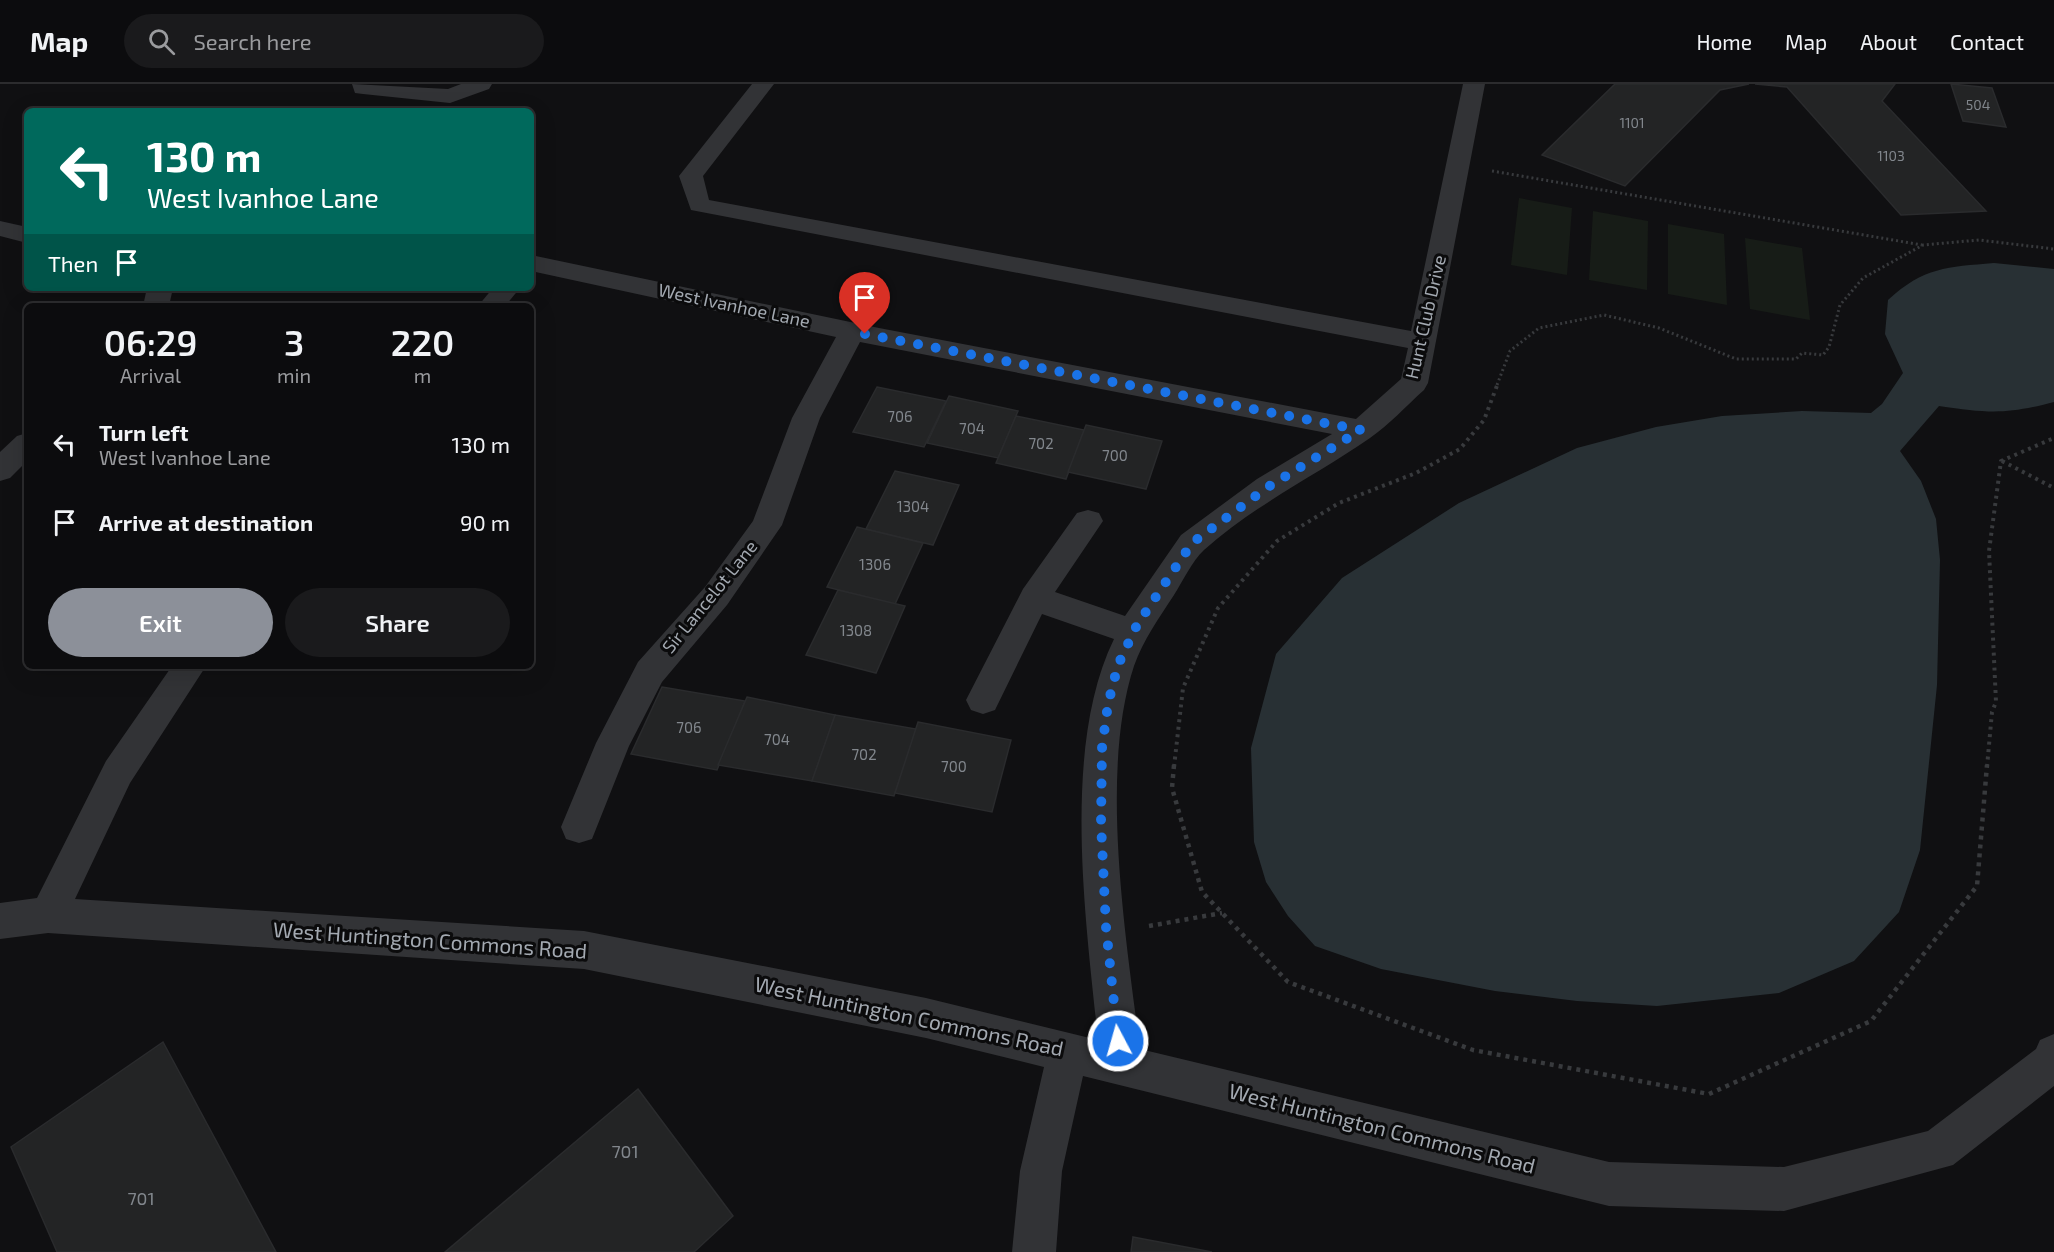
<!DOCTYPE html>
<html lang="en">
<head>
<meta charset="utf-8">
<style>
  :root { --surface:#0c0c0e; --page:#1a1a1c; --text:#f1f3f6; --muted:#9a9b9e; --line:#2c2c2e; --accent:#8c9099 }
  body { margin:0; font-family:"Exo 2",sans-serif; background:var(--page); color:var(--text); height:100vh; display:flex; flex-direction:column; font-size:22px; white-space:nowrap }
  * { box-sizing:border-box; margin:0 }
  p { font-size:20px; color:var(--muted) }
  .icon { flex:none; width:33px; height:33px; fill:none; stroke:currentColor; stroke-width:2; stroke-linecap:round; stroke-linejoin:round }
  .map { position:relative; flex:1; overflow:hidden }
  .side { position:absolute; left:24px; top:219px; width:510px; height:366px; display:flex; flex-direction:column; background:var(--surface); border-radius:9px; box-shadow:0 6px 24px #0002,0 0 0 2px var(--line) }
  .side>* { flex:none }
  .guide { position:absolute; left:24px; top:24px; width:510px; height:183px; border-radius:9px; box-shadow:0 6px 24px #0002,0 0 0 2px var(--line); background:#00695c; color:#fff; overflow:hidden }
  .pin { position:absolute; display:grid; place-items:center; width:51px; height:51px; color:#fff; margin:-62px -26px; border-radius:50% 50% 50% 0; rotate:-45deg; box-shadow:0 0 6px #0007 }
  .pin .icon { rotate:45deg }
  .me { position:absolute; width:66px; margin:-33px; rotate:354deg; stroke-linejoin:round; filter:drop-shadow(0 0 4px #0008) }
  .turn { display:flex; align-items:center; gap:21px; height:126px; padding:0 24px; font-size:27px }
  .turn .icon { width:78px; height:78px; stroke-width:2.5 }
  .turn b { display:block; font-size:42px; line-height:51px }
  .then { display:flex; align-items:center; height:57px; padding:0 24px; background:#0003; gap:12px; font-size:22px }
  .eta { display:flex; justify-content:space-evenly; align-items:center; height:102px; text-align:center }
  .eta b { font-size:36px; font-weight:600; line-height:42px }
  .action { display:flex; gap:12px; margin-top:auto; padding:12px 24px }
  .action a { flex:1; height:69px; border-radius:36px; background:var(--accent); color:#fff; font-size:24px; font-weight:600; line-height:69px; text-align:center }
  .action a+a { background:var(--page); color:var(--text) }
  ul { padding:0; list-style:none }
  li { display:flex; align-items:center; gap:18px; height:78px; padding:0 24px }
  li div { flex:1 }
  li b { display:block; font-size:22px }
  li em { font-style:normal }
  header { display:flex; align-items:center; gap:36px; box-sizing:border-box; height:84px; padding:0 30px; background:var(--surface); border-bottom:2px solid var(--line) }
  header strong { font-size:28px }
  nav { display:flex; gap:33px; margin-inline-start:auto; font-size:21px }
  .search { width:420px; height:54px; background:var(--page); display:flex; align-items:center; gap:15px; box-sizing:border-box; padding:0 21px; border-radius:33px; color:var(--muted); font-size:22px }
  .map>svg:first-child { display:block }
</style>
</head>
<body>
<header>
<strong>Map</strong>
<div class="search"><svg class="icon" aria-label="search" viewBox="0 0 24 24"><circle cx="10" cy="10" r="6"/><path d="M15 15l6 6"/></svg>Search here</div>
<nav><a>Home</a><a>Map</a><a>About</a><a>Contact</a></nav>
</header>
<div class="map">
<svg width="2054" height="1168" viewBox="0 0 2054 1168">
  <rect width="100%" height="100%" fill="#101012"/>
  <g fill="#171c17">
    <path d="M1519 114 1572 124 1567 191 1511 181Z"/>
    <path d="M1593 127 1648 137 1647 206 1589 196Z"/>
    <path d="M1668 140 1724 150 1727 221 1668 210Z"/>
    <path d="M1745 154 1802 164 1810 236 1750 225Z"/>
  </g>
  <path fill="#283034" d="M1994 179 2054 185V318C2005 331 1988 329 1939 322L1900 367 1921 397 1936 435 1940 476 1937 601 1920 766 1899 828 1854 877 1779 909 1657 922 1577 917 1495 907 1381 885 1315 862 1288 832 1266 798 1254 758 1251 664 1276 570 1342 494 1459 419 1577 364 1656 343 1722 332 1802 327 1871 329 1882 320 1903 289 1885 250 1888 216C1924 183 1947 183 1994 179Z"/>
  <g fill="#232425" stroke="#2a2b2d" stroke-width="1.5">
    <path d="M1615 0H1749L1720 6 1625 102 1542 71Z"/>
    <path d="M1755 0H1895L1882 17 1986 127 1901 131 1787 3Z"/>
    <path d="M1951 0 1992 4 2006 43 1963 37Z"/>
    <path d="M877 303 946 317 924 363 853 348Z"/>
    <path d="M949 312 1018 327 998 374 927 359Z"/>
    <path d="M1016 332 1084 346 1066 395 996 379Z"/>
    <path d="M1086 341 1162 357 1146 405 1068 388Z"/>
    <path d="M895 387 959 401 933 461 866 445Z"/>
    <path d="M857 443 923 459 895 520 827 503Z"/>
    <path d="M838 506 905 522 876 589 806 571Z"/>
    <path d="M662 603 745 617 717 686 631 670Z"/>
    <path d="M747 613 835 631 812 697 718 681Z"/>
    <path d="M835 631 916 645 894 712 812 697Z"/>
    <path d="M918 638 1011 656 992 728 895 709Z"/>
    <path d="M163 958 276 1168H57L11 1063Z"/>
    <path d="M638 1005 733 1132 694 1168H445Z"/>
    <path d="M1133 1153 1212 1168H1131Z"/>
  </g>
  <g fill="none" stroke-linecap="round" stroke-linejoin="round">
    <g stroke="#383a3d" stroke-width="3" stroke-dasharray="2 3" stroke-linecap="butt">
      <path d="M1492 87 1922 161"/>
      <path d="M1497 301 1510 267 1539 244 1604 231 1659 244 1736 275H1796L1802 269 1823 271 1829 263 1840 221 1863 194 1923 161 1979 156 2054 165"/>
    </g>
    <g stroke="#383a3d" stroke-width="4" stroke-dasharray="3 4.5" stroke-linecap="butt">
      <path d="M2002 377 2054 404"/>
      <path d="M1174 683 1183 604 1218 524 1277 457 1339 419 1416 389 1460 365 1484 336 1498 299"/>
      <path d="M1987 683 1992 628 1996 618 1989 467 2001 377 2054 354"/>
    </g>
    <g stroke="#383a3d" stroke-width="4.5" stroke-dasharray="4 5" stroke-linecap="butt">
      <path d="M1174 681 1172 704 1202 808 1288 898 1473 966 1709 1010 1871 937 1977 802 1987 681"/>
      <path d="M1149 842 1222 829"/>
    </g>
    <g fill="#323336" fill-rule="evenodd">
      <path d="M352 0 448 5 461 0H492L489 5 450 19 363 10 355 9Z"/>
      <path d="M752 0H774L703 92 709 116 1411 247 1463 0H1485L1428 299 1424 306C1406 322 1389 341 1370 354 1315 392 1254 421 1204 466 1192 477 1183 497 1174 511 1159 534 1143 556 1134 582 1099 689 1126 854 1140 965L1609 1078 1784 1083 1928 1047 2036 965 2040 956 2054 950V1002L1953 1081 1784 1127 1609 1122 1083 992 1062 1087 1056 1168H1012L1020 1087 1044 983 926 954 584 885 48 849 0 855V819L37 814 106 677 172 582H206L130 699 75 815 584 847 926 914 1098 956C1086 836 1061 664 1114 555L1042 530 995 626 983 630 971 626 966 616 1023 505 1077 429 1088 426 1099 429 1103 437 1055 508 1125 532 1181 451 1257 395 1332 350 860 258 820 334 782 441 727 521 662 598 629 662 592 755 579 759 566 755 561 743 596 659 638 578 705 503 753 437 792 334 836 253 531 187V171L879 244 1356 335 1401 295 1408 264 691 126 679 92Z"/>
      <path d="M0 137 27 143V159L0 152Z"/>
      <path d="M147 204H173L169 222H143Z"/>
      <path d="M493 204H520L505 222H478Z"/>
      <path d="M27 349V377L10 394 0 397V368L17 352Z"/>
    </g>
  </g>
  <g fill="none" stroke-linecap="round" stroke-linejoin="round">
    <path stroke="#1a73e8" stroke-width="10" stroke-dasharray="0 18" d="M865 250 1361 346 1268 403 1192 459 1137 541 1118 581 1108 620 1102 664 1101 739 1106 843 1118 957"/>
  </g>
  <g text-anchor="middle" stroke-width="6" stroke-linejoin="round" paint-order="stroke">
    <g font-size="14" fill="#82878d">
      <text x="1978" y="26">504</text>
      <text x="1632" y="44">1101</text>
      <text x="1891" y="77">1103</text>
    </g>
    <g font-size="15" fill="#82878d">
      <text x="900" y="338">706</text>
      <text x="972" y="350">704</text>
      <text x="1041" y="365">702</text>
      <text x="1115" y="377">700</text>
      <text x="913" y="428">1304</text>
      <text x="875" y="486">1306</text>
      <text x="856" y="552">1308</text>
      <text x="689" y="649">706</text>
      <text x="777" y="661">704</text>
      <text x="864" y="676">702</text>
      <text x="954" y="688">700</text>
    </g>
    <g font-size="18" fill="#a3a9b1" stroke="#0b0b0c">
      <text transform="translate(734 222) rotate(12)" y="6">West Ivanhoe Lane</text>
      <text transform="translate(1426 233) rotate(-77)" y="6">Hunt Club Drive</text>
      <text transform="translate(710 513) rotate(-51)" y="6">Sir Lancelot Lane</text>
    </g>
    <g font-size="18" fill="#82878d">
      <text x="625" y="1074">701</text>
      <text x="141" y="1121">701</text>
    </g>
    <g font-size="21" fill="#a3a9b1" stroke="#0b0b0c">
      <text transform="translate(430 857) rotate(4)" y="7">West Huntington Commons Road</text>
      <text transform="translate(909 933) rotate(12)" y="7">West Huntington Commons Road</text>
      <text transform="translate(1382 1045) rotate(14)" y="7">West Huntington Commons Road</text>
    </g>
  </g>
</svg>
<div class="pin" style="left:865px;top:250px;background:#d93025"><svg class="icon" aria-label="arrive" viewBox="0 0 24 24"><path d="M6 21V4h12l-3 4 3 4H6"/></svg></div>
<svg class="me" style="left:1118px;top:957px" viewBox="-20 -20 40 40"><circle r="17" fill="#1a73e8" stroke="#fff" stroke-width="3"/><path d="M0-11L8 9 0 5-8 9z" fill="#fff"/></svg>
<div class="guide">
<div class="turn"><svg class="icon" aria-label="left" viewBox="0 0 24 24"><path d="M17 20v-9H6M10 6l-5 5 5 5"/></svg><div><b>130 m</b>West Ivanhoe Lane</div></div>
<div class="then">Then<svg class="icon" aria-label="arrive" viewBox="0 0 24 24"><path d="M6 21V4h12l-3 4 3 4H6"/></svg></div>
</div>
<section class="side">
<div class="eta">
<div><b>06:29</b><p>Arrival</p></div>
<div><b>3</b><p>min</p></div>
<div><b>220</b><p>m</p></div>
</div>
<ul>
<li><svg class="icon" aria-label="left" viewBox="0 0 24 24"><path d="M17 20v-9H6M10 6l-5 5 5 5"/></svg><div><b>Turn left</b><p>West Ivanhoe Lane</p></div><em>130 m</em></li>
<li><svg class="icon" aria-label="arrive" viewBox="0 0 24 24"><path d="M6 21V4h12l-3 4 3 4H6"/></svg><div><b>Arrive at destination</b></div><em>90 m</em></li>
</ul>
<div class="action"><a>Exit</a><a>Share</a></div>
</section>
</div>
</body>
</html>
